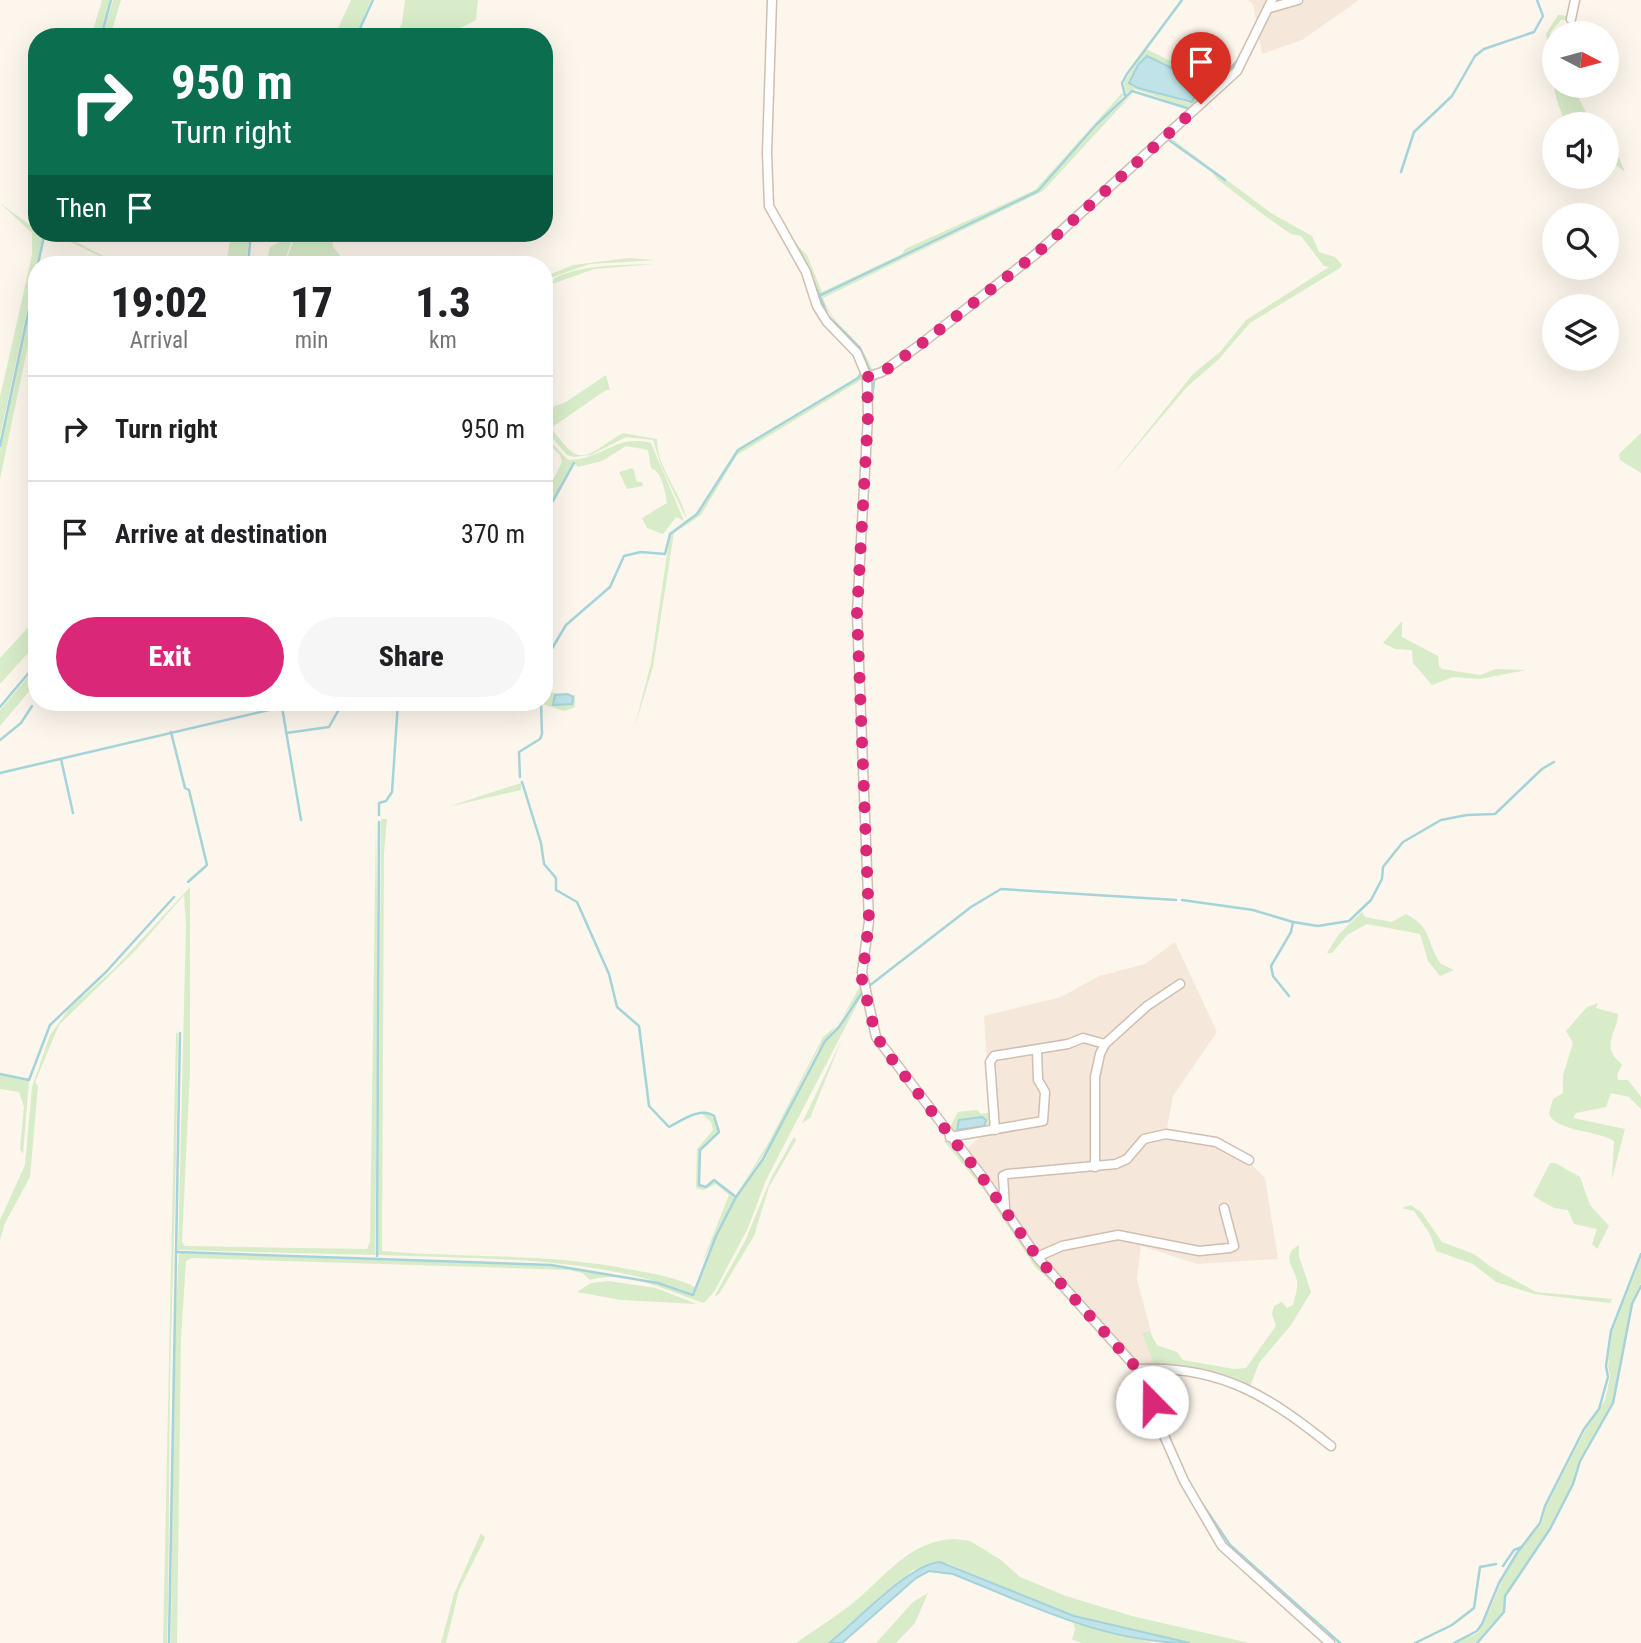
<!DOCTYPE html>
<html lang="en">
<head>
<meta charset="utf-8">
<style>
  :root { --surface:#fff; --page:#f6f6f6; --text:#202124; --muted:#757577; --line:#e0e0e0; --accent:#db2777 }
  body { margin:0; font-family:"Roboto Condensed",sans-serif; background:var(--page); color:var(--text); height:100vh; display:flex; flex-direction:column; font-size:26px; white-space:nowrap }
  * { box-sizing:border-box; margin:0 }
  p { font-size:23px; color:var(--muted) }
  .icon { flex:none; width:38px; height:38px; fill:none; stroke:currentColor; stroke-width:2; stroke-linecap:round; stroke-linejoin:round }
  .map { position:relative; flex:1; overflow:hidden }
  .side { position:absolute; left:28px; top:256px; width:525px; height:455px; display:flex; flex-direction:column; background:var(--surface); border-radius:28px; box-shadow:0 7px 28px #0002 }
  .side>* { flex:none }
  .top-card { position:absolute; left:28px; top:28px; width:525px; height:214px; border-radius:28px; box-shadow:0 7px 28px #0002; background:#0b6e4f; color:#fff; overflow:hidden }
  .needle { width:46px; rotate:96deg }
  .buttons { position:absolute; left:1542px; top:21px; display:grid; gap:14px }
  .buttons a { display:grid; place-items:center; width:77px; height:77px; border-radius:50%; background:var(--surface); box-shadow:0 7px 28px #0002; font-size:35px }
  .pin { position:absolute; display:grid; place-items:center; width:60px; height:60px; color:#fff; margin:-72px -30px; border-radius:50% 50% 50% 0; rotate:-45deg; box-shadow:0 0 7px #0007 }
  .pin .icon { rotate:45deg }
  .me { position:absolute; width:77px; margin:-38px; rotate:338deg; stroke-linejoin:round; filter:drop-shadow(0 0 5px #0008) }
  .turn { display:flex; align-items:center; gap:24px; height:147px; padding:0 28px; font-size:32px }
  .turn .icon { width:91px; height:91px; stroke-width:2.5 }
  .turn b { display:block; font-size:49px; line-height:60px }
  .then { display:flex; align-items:center; height:66px; padding:0 28px; background:#0003; gap:14px; font-size:26px }
  .eta { display:flex; justify-content:space-evenly; align-items:center; height:119px; text-align:center }
  .eta b { font-size:42px; font-weight:800; line-height:49px }
  .cta { display:flex; gap:14px; margin-top:auto; padding:14px 28px }
  .cta a { flex:1; height:80px; border-radius:42px; background:var(--accent); color:#fff; font-size:28px; font-weight:800; line-height:80px; text-align:center }
  .cta a+a { background:var(--page); color:var(--text) }
  ul { padding:0; list-style:none }
  li { display:flex; align-items:center; gap:21px; height:105px; padding:0 28px; border-top:2px solid var(--line) }
  li div { flex:1 }
  li b { display:block; font-size:26px }
  li em { font-style:normal }
  .map>svg:first-child { display:block }
</style>
</head>
<body>
<div class="map">
<svg width="1641" height="1643" viewBox="0 0 1641 1643">
  <rect width="100%" height="100%" fill="#fdf6ec"/>
  <g fill="#f5e8da">
    <path d="M1248 0H1359L1302 40 1262 54 1253 4Z"/>
    <path d="M1175 942 1217 1032 1173 1096 1166 1134 1237 1150 1265 1178 1278 1259 1197 1264 1141 1246 1137 1279 1161 1370 1141 1378 1007 1214 964 1151 991 1128 984 1016 1061 997 1099 976 1145 964Z"/>
  </g>
  <g fill="#d8ecc9" fill-rule="evenodd">
    <path d="M102 0H110L100 37H91Z"/>
    <path d="M113 0H121L110 37H102Z"/>
    <path d="M351 0H371L355 37H334Z"/>
    <path d="M405 0H478L476 20 453 32V37H393L402 24Z"/>
    <path d="M1264 14C1262 28 1245 56 1235 69 1216 92 1190 110 1167 130 1130 163 901 381 868 373L855 347 827 322 818 306 807 272 774 216H779L792 240 807 255 822 292 902 254 905 249 1035 190 1123 92 1124 95 1038 190 823 294 820 295 795 245 827 316 860 348 869 371C895 380 1209 99 1238 60 1248 46 1256 29 1264 14Z"/>
    <path d="M1558 15 1570 16 1569 20H1561L1550 33 1554 74 1546 34Z"/>
    <path d="M1146 49 1204 77 1212 83 1189 108 1135 89 1126 93 1124 82ZM1146 56 1198 81 1189 103 1132 85Z"/>
    <path d="M1554 83V86H1577L1580 101 1592 124H1567C1561 114 1554 94 1554 83Z"/>
    <path d="M1135 91 1043 191 823 298C835 330 860 336 873 371L871 370C861 339 832 327 821 297L1039 192 1097 126Z"/>
    <path d="M1168 136 1271 213 1312 236 1319 252 1335 257 1342 265 1340 268 1250 323 1218 360 1187 387 1109 479 1193 374 1220 352 1246 320 1329 267 1324 266 1301 236 1291 234 1265 216 1217 179 1211 171 1166 138C1074 224 982 313 875 381L869 452V380L1036 254Z"/>
    <path d="M1606 141 1618 155 1625 172 1616 165 1607 168Z"/>
    <path d="M0 203 43 235 0 437V397L32 255V233Z"/>
    <path d="M52 233H59L103 256 115 258 213 262 227 261 231 233H250L246 264 108 260Z"/>
    <path d="M296 233H332L333 247 347 264H285Z"/>
    <path d="M294 234 284 263 266 264 270 247Z"/>
    <path d="M629 258 656 260 590 264 544 280V277L573 265Z"/>
    <path d="M656 264 594 269 544 287C564 263 626 265 656 264Z"/>
    <path d="M37 276V302L0 479V450Z"/>
    <path d="M841 336 857 355 866 377 737 455 701 515 674 533 653 667 634 729 651 663 670 534 698 514 738 451 861 375 857 359Z"/>
    <path d="M606 375 610 390H606L551 428C582 470 583 457 623 433L657 439C657 469 681 492 687 520L662 468 653 440 626 437 591 455 574 457 567 455 544 428V410L566 402Z"/>
    <path d="M1641 433V473L1620 460 1619 454Z"/>
    <path d="M544 435 568 460C604 459 615 434 651 443L684 521 676 517 663 534 647 528 642 518 667 503C665 491 662 472 651 468L648 450 626 446 602 461 578 467 574 462 544 515V499L562 462 560 455 544 439Z"/>
    <path d="M633 468 637 482H642L643 486 627 489 619 472Z"/>
    <path d="M37 618V643L0 684V658Z"/>
    <path d="M1402 621V637L1438 656 1439 666 1442 669 1480 675 1496 669 1526 670 1480 679 1453 677 1432 685 1413 663 1412 650 1395 649 1383 643Z"/>
    <path d="M37 666V682L0 726V710Z"/>
    <path d="M544 685 553 693 575 695V707L564 711 542 704Z"/>
    <path d="M521 783V790L447 807Z"/>
    <path d="M376 819 378 987 375 1255 178 1250 186 926 184 895 135 951 59 1025 35 1082 38 1086 30 1177 5 1223 0 1240V1220L25 1165 32 1087 50 1035 69 1009 114 969 190 887V1071L182 1242 185 1246 367 1249 370 1242Z"/>
    <path d="M381 819H387L384 853 382 1251C464 1258 547 1253 628 1269 650 1273 675 1277 695 1287L692 1293C593 1256 482 1259 378 1255Z"/>
    <path d="M1362 912 1365 917 1392 922 1406 914C1433 928 1426 943 1441 964L1454 970 1440 976 1428 961 1420 934 1367 924 1347 935 1332 953H1327L1339 934Z"/>
    <path d="M861 985 863 990 818 1050 769 1146 736 1195 769 1142 823 1037 839 1023Z"/>
    <path d="M864 991 766 1180 748 1228 714 1292 704 1303C668 1292 629 1269 590 1280L582 1273 569 1270 192 1258 186 1261 181 1338 177 1643H171L174 1342 179 1253 551 1266 658 1283 693 1295 717 1236 737 1197 764 1159 825 1042 840 1027Z"/>
    <path d="M1598 1003 1596 1008 1618 1014C1619 1026 1604 1043 1614 1056 1616 1060 1620 1061 1622 1065L1617 1075 1618 1080H1628L1641 1097V1109L1629 1097 1611 1093 1606 1107 1576 1113 1573 1118 1625 1129 1612 1179 1614 1141C1597 1130 1557 1132 1549 1114L1553 1099 1563 1093V1075L1573 1043 1566 1031 1587 1007Z"/>
    <path d="M176 1033H178C177 1136 174 1238 171 1341 168 1441 170 1542 167 1643H163Z"/>
    <path d="M842 1039 810 1118 802 1123 805 1117Z"/>
    <path d="M0 1075 29 1081 23 1154 20 1149 24 1107 19 1092 0 1089Z"/>
    <path d="M977 1110 981 1114 991 1112 992 1129 953 1135 949 1129 958 1112Z"/>
    <path d="M708 1113 715 1120 718 1131 699 1149V1186L704 1188 714 1181 735 1197 702 1263 729 1195 716 1184 703 1190 696 1188 697 1149 713 1130 711 1122 702 1114Z"/>
    <path d="M794 1137 796 1140 769 1187 754 1236 719 1294 714 1297 745 1241 772 1176Z"/>
    <path d="M949 1138 1040 1267 1125 1362 1067 1296 1035 1267 984 1190 944 1141Z"/>
    <path d="M1550 1163H1555L1580 1177 1590 1205 1609 1226 1597 1249 1592 1244 1597 1229 1574 1224 1568 1210 1554 1208 1533 1196Z"/>
    <path d="M1411 1205 1422 1213 1442 1242 1474 1254 1491 1267 1536 1292 1612 1299 1610 1303 1534 1294 1496 1282 1473 1264 1436 1251 1430 1234 1414 1211 1402 1208Z"/>
    <path d="M1299 1245V1256L1311 1292 1291 1325 1259 1363 1250 1387 1211 1373 1154 1365 1142 1333 1149 1331 1157 1345 1177 1352 1183 1360 1234 1369 1246 1368 1276 1326 1272 1314 1274 1306 1282 1302 1287 1308 1293 1305C1295 1297 1298 1289 1297 1281 1294 1266 1280 1256 1299 1245Z"/>
    <path d="M1641 1258V1283L1631 1304 1612 1403 1579 1460 1572 1484 1549 1529 1504 1596 1503 1612 1475 1643H1455L1478 1633 1483 1625 1501 1583 1518 1553 1542 1523 1546 1507 1586 1429 1605 1400 1610 1377 1608 1366 1612 1332Z"/>
    <path d="M608 1281 656 1288 697 1304 621 1300 577 1292 591 1283Z"/>
    <path d="M481 1533 485 1538 459 1590 446 1643H441L454 1594Z"/>
    <path d="M955 1539 970 1541 1001 1560 1020 1577 1066 1596 1132 1616 1249 1643H1190L1074 1616 947 1563 913 1570 829 1643H796C817 1628 840 1614 859 1598 889 1572 912 1540 955 1539Z"/>
    <path d="M928 1593 915 1623 896 1643H876L913 1602Z"/>
    <path d="M1073 1623 1154 1643H1083L1072 1640 1075 1629Z"/>
  </g>
  <g fill="#bfe3e8" stroke="#a5d3da" stroke-width="2">
    <path d="M1147 56 1198 81 1200 85 1192 102 1138 88 1129 83 1138 65Z"/>
    <path d="M568 694 573 697 572 704 553 705 555 695Z"/>
    <path d="M982 1117 986 1120 984 1126 957 1130 959 1120Z"/>
    <path d="M940 1562 1074 1616 1190 1643C1105 1643 1030 1605 953 1574L929 1571 916 1578 842 1643H829C856 1622 909 1564 940 1562Z"/>
  </g>
  <g fill="none" stroke-linecap="round" stroke-linejoin="round">
    <g stroke="#a5d3da" stroke-width="2.5">
      <path d="M101 37 111 0"/>
      <path d="M356 37 373 0"/>
      <path d="M1125 95 1122 83 1127 74 1182 0"/>
      <path d="M1200 99 1237 61 1245 46"/>
      <path d="M1166 138 1225 180"/>
      <path d="M1401 172 1414 132 1452 96 1475 56 1484 49 1534 32 1543 16 1537 0"/>
      <path d="M796 245 807 266"/>
      <path d="M1026 257 1187 111"/>
      <path d="M38 264 44 236"/>
      <path d="M248 264 251 233"/>
      <path d="M812 278 828 316 860 348 870 371 874 372"/>
      <path d="M819 296 1038 191 1096 125 1132 91 1190 109"/>
      <path d="M896 366 975 307"/>
      <path d="M871 406 874 380 882 376"/>
      <path d="M0 446 37 271"/>
      <path d="M544 517 574 463"/>
      <path d="M544 662 566 625 610 587 624 556 641 552 665 554 670 534 697 514 738 450 858 378 862 372"/>
      <path d="M522 702 541 704"/>
      <path d="M0 707 37 663"/>
      <path d="M171 732 185 788 189 790 207 865 188 882"/>
      <path d="M286 733 329 727 343 702"/>
      <path d="M0 740 21 723 32 706"/>
      <path d="M61 759 73 813"/>
      <path d="M0 773 282 707 301 820"/>
      <path d="M520 777 519 752 540 739 542 734 541 702"/>
      <path d="M522 782 541 843 544 864 556 878V890L577 902 609 974 617 1007 639 1026 649 1106 669 1127C681 1121 701 1106 714 1116L719 1132 700 1150 699 1185 706 1187 714 1180 736 1197"/>
      <path d="M379 815V803L386 801 392 792 398 702"/>
      <path d="M1182 900 1253 910 1293 922 1291 932 1271 966 1273 976 1289 996"/>
      <path d="M1293 922 1318 926 1349 921 1371 900 1382 879 1383 867 1403 842 1441 820 1467 815 1495 814 1542 769 1554 762"/>
      <path d="M869 986 971 907 1001 889 1176 900"/>
      <path d="M0 1074 29 1080 50 1025 106 972 174 897"/>
      <path d="M177 1252 551 1265 658 1283 693 1295 716 1236 736 1197 763 1159 825 1041 839 1027 863 991"/>
      <path d="M377 1256 379 822"/>
      <path d="M1195 1493 1230 1545 1340 1643"/>
      <path d="M1503 1566 1514 1550 1522 1547"/>
      <path d="M169 1643 180 1033"/>
      <path d="M1415 1643 1452 1625 1474 1608 1480 1567 1496 1564"/>
      <path d="M1454 1643 1477 1631 1482 1624 1499 1583 1517 1553 1540 1523 1545 1506 1584 1429 1599 1409 1608 1377 1606 1366 1611 1331 1641 1254"/>
      <path d="M1477 1643 1504 1612 1505 1596 1550 1529 1573 1484 1580 1461 1613 1403 1632 1304 1641 1286"/>
    </g>
    <g stroke="#d1beb0" stroke-width="11">
      <g id="street">
        <path d="M772 0 767 153 769 206 806 272 817 306 827 322 857 353 867 377 868 416 857 613 869 921 862 972 876 1037 984 1179 1037 1257 1142 1374 1158 1422 1184 1481 1222 1546 1330 1643"/>
        <path d="M1270 8 1298 0"/>
        <path d="M1571 19 1575 0"/>
        <path d="M867 377 882 372 921 344 1036 254 1237 71 1272 0"/>
        <path d="M995 1130 990 1062 994 1056 1068 1044 1083 1038 1105 1044"/>
        <path d="M950 1137 1043 1121 1045 1092 1038 1080 1037 1050"/>
        <path d="M1095 1167V1077L1100 1054 1105 1044 1147 1006 1180 984"/>
        <path d="M1005 1207 1003 1176 1007 1174 1116 1164 1127 1159 1144 1139 1166 1134 1216 1142 1249 1160"/>
        <path d="M1037 1257 1062 1246 1118 1235 1199 1251 1230 1248 1234 1246 1224 1208"/>
        <path d="M1139 1369C1221 1365 1270 1397 1331 1446"/>
      </g>
    </g>
    <use href="#street" stroke="#fff" stroke-width="8"/>
  </g>
  <g fill="none" stroke-linecap="round" stroke-linejoin="round">
    <path stroke="#db2777" stroke-width="12" stroke-dasharray="0 21.6" d="M1152 1402 1142 1374 1037 1257 984 1180 882 1046 874 1028 862 980 869 921 857 613 868 416 867 377 883 372 921 344 1036 254 1201 104"/>
  </g>
</svg>
<div class="buttons">
<a><svg class="needle" viewBox="-14 -14 28 28"><path d="M0-13l5 13h-10z" fill="#e53935"/><path d="M0 13l5-13h-10z" fill="#757577"/></svg></a>
<a><svg class="icon" aria-label="sound" viewBox="0 0 24 24"><path d="M4 9h4l5-4v14l-5-4H4zM17 9q2 3 0 6"/></svg></a>
<a><svg class="icon" aria-label="search" viewBox="0 0 24 24"><circle cx="10" cy="10" r="6"/><path d="M15 15l6 6"/></svg></a>
<a><svg class="icon" aria-label="layers" viewBox="0 0 24 24"><path d="M12 4l9 5-9 5-9-5zM3 14l9 5 9-5"/></svg></a>
</div>
<div class="pin" style="left:1201px;top:104px;background:#d93025"><svg class="icon" aria-label="arrive" viewBox="0 0 24 24"><path d="M6 21V4h12l-3 4 3 4H6"/></svg></div>
<svg class="me" style="left:1152px;top:1402px" viewBox="-20 -20 40 40"><circle r="19" fill="#fff"/><path d="M0-13L10 11 0 6-10 11z" fill="#db2777"/></svg>
<div class="top-card">
<div class="turn"><svg class="icon" aria-label="right" viewBox="0 0 24 24"><path d="M7 20v-9h11M14 6l5 5-5 5"/></svg><div><b>950 m</b>Turn right</div></div>
<div class="then">Then<svg class="icon" aria-label="arrive" viewBox="0 0 24 24"><path d="M6 21V4h12l-3 4 3 4H6"/></svg></div>
</div>
<section class="side">
<div class="eta">
<div><b>19:02</b><p>Arrival</p></div>
<div><b>17</b><p>min</p></div>
<div><b>1.3</b><p>km</p></div>
</div>
<ul>
<li><svg class="icon" aria-label="right" viewBox="0 0 24 24"><path d="M7 20v-9h11M14 6l5 5-5 5"/></svg><div><b>Turn right</b></div><em>950 m</em></li>
<li><svg class="icon" aria-label="arrive" viewBox="0 0 24 24"><path d="M6 21V4h12l-3 4 3 4H6"/></svg><div><b>Arrive at destination</b></div><em>370 m</em></li>
</ul>
<div class="cta"><a>Exit</a><a>Share</a></div>
</section>
</div>
</body>
</html>
